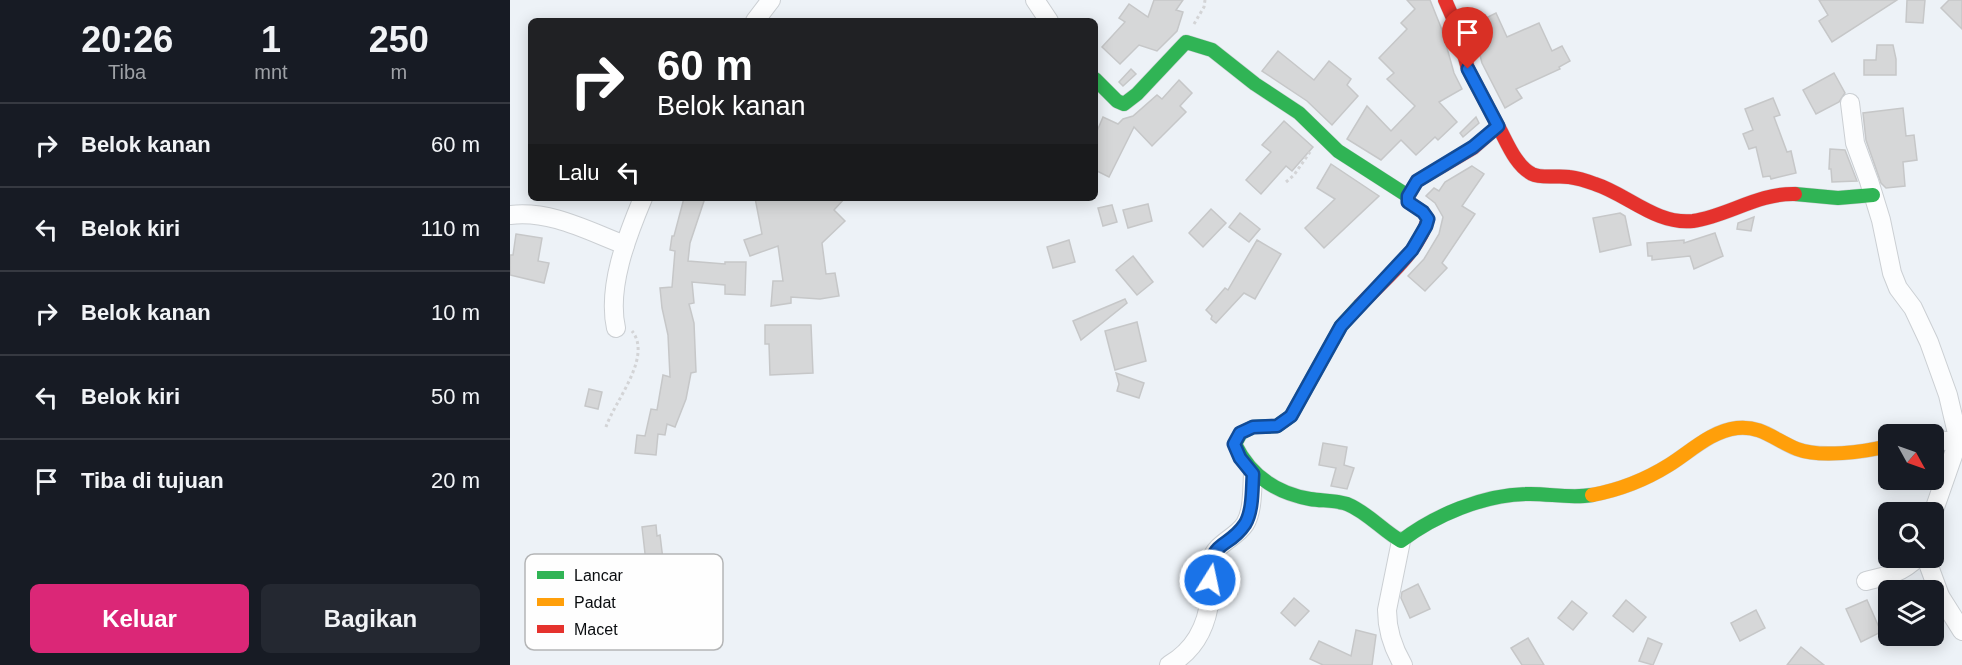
<!DOCTYPE html>
<html lang="id">
<head>
<meta charset="utf-8">
<style>
  :root { --surface:#171b24; --page:#242831; --text:#f1f3f6; --muted:#9ea1a6; --line:#363941; --accent:#db2777 }
  body { margin:0; font-family:Arial,sans-serif; background:var(--page); color:var(--text); height:100vh; display:flex; flex-direction:column; font-size:22px; white-space:nowrap }
  * { box-sizing:border-box; margin:0 }
  p { font-size:20px; color:var(--muted) }
  .icon { flex:none; width:33px; height:33px; fill:none; stroke:currentColor; stroke-width:2; stroke-linecap:round; stroke-linejoin:round }
  .map { position:relative; flex:1; overflow:hidden }
  .details { display:flex; flex-direction:column; background:var(--surface); width:510px }
  .details>* { flex:none }
  .top-card { position:absolute; left:18px; top:18px; width:570px; height:183px; border-radius:9px; box-shadow:0 3px 15px #0003; background:#202124; color:#fff; overflow:hidden }
  .needle { width:39px; rotate:130deg }
  .tools { position:absolute; left:1368px; top:424px; display:grid; gap:12px }
  .tools a { display:grid; place-items:center; width:66px; height:66px; border-radius:9px; background:var(--surface); box-shadow:0 3px 15px #0003; font-size:30px }
  .pin { position:absolute; display:grid; place-items:center; width:51px; height:51px; color:#fff; margin:-62px -26px; border-radius:50% 50% 50% 0; rotate:-45deg; box-shadow:0 0 6px #0007 }
  .pin .icon { rotate:45deg }
  .me { position:absolute; width:66px; margin:-33px; rotate:10deg; stroke-linejoin:round; filter:drop-shadow(0 0 4px #0008) }
  .turn { display:flex; align-items:center; gap:21px; height:126px; padding:0 30px; font-size:27px }
  .turn .icon { width:78px; height:78px; stroke-width:2.5 }
  .turn b { display:block; font-size:42px; line-height:51px }
  .then { display:flex; align-items:center; height:57px; padding:0 30px; background:#0003; gap:12px; font-size:22px }
  .eta { display:flex; justify-content:space-evenly; align-items:center; height:102px; text-align:center }
  .eta b { font-size:36px; font-weight:700; line-height:42px }
  .button { display:flex; gap:12px; margin-top:auto; padding:12px 30px }
  .button a { flex:1; height:69px; border-radius:9px; background:var(--accent); color:#fff; font-size:24px; font-weight:700; line-height:69px; text-align:center }
  .button a+a { background:var(--page); color:var(--text) }
  ul { padding:0; list-style:none }
  li { display:flex; align-items:center; gap:18px; height:84px; padding:0 30px; border-top:2px solid var(--line) }
  li div { flex:1 }
  li b { display:block; font-size:22px }
  li em { font-style:normal }
  main { display:flex; flex:1; min-height:0 }
  .map>svg:first-child { display:block }
</style>
</head>
<body>
<main>
<section class="details">
<div class="eta">
<div><b>20:26</b><p>Tiba</p></div>
<div><b>1</b><p>mnt</p></div>
<div><b>250</b><p>m</p></div>
</div>
<ul>
<li><svg class="icon" aria-label="right" viewBox="0 0 24 24"><path d="M7 20v-9h11M14 6l5 5-5 5"/></svg><div><b>Belok kanan</b></div><em>60 m</em></li>
<li><svg class="icon" aria-label="left" viewBox="0 0 24 24"><path d="M17 20v-9H6M10 6l-5 5 5 5"/></svg><div><b>Belok kiri</b></div><em>110 m</em></li>
<li><svg class="icon" aria-label="right" viewBox="0 0 24 24"><path d="M7 20v-9h11M14 6l5 5-5 5"/></svg><div><b>Belok kanan</b></div><em>10 m</em></li>
<li><svg class="icon" aria-label="left" viewBox="0 0 24 24"><path d="M17 20v-9H6M10 6l-5 5 5 5"/></svg><div><b>Belok kiri</b></div><em>50 m</em></li>
<li><svg class="icon" aria-label="arrive" viewBox="0 0 24 24"><path d="M6 21V4h12l-3 4 3 4H6"/></svg><div><b>Tiba di tujuan</b></div><em>20 m</em></li>
</ul>
<div class="button"><a>Keluar</a><a>Bagikan</a></div>
</section>
<div class="map">
<svg width="1452" height="665" viewBox="0 0 1452 665">
  <rect width="100%" height="100%" fill="#edf2f7"/>
  <g fill="#d6d7d8" stroke="#c6c7c8" stroke-width="1.5">
    <path d="M644 0H673L666 10 673 12 667 31 647 51 629 45 610 64 592 47 615 22 609 18 619 4 638 17Z"/>
    <path d="M897 0H920L932 30 944 73 952 89 929 102 947 122 928 140 925 137 906 155 891 140 871 160 837 139 857 106 881 131 905 106 877 79 884 73 869 58 897 29 891 23 905 9Z"/>
    <path d="M1309 0H1387L1322 42 1309 21 1318 15Z"/>
    <path d="M1397 0H1415L1413 23 1396 22Z"/>
    <path d="M1439 0H1452V29L1431 8Z"/>
    <path d="M986 13 997 37 1029 23 1042 51 1052 46 1060 61 1049 67 1050 69 1006 89 1012 98 995 108 972 63 962 25Z"/>
    <path d="M1367 45H1383L1386 59V75H1354V60H1366Z"/>
    <path d="M768 51 804 80 819 61 841 79 837 85 848 96 822 125 797 101 752 71Z"/>
    <path d="M621 69 626 74 613 86 609 82Z"/>
    <path d="M1324 73 1335 93 1329 102 1306 114 1293 90Z"/>
    <path d="M669 80 682 93 670 106 676 112 642 146 624 127 599 177 585 170V136L593 117 608 124 613 119 623 116 647 95 652 99Z"/>
    <path d="M1263 98 1270 115 1264 117 1277 152 1281 151 1286 173 1261 179 1260 176 1253 177 1246 147 1239 149 1233 134 1243 130 1235 109Z"/>
    <path d="M1393 108 1396 136 1404 135 1407 160 1393 162 1395 186 1376 188 1371 183 1356 140 1353 113Z"/>
    <path d="M966 117 969 123 953 137 950 133Z"/>
    <path d="M774 121 803 147 782 171 776 166 751 194 736 180 761 152 752 145Z"/>
    <path d="M1320 149 1335 150 1347 181 1322 182 1321 169H1319Z"/>
    <path d="M821 164 869 196 814 248 795 228 825 199 807 188Z"/>
    <path d="M962 166 974 174 952 206 965 214 932 263 937 268 915 291 898 276 914 259 929 234 933 217 925 203 916 196 924 188 929 191 935 182Z"/>
    <path d="M174 198H195L180 243 178 261 215 264V262H236L235 295 215 294V285L182 282 184 303 179 304 184 323 186 372 181 373 176 399 165 427 157 424 155 435 148 434 146 455 125 453 127 435 135 436 141 409 147 410 153 375 160 377 158 335 152 308 150 288 162 287 165 251 160 250 162 236H164Z"/>
    <path d="M245 198H335L324 210 335 221 312 243 316 274 325 273 329 296 310 299 281 297V303L261 306 263 281H273L268 246 240 256 234 240 252 234Z"/>
    <path d="M638 204 642 221 618 228 613 210Z"/>
    <path d="M602 205 607 222 593 226 588 208Z"/>
    <path d="M701 209 716 223 693 247 679 233Z"/>
    <path d="M730 213 750 229 739 242 719 227Z"/>
    <path d="M1110 213 1115 216 1121 245 1090 252 1083 218Z"/>
    <path d="M1244 217 1241 231 1227 229 1228 223Z"/>
    <path d="M1205 233 1213 256 1184 269 1180 256 1142 260V256H1138L1137 243 1174 240V243Z"/>
    <path d="M6 234 32 238 28 261 39 263 34 283 0 275V255H3Z"/>
    <path d="M559 240 565 262 543 268 537 247Z"/>
    <path d="M747 240 771 254 745 299 734 293 706 323 701 319 702 316 696 310 715 288 718 290Z"/>
    <path d="M623 256 643 282 627 295 606 270Z"/>
    <path d="M615 299 617 303 571 340 563 321Z"/>
    <path d="M627 322 636 361 605 370 595 331Z"/>
    <path d="M255 325H301L303 373 260 375 259 344H255Z"/>
    <path d="M606 373 634 383 629 398 607 391 609 384Z"/>
    <path d="M79 389 92 392 88 409 75 406Z"/>
    <path d="M813 443 837 447 834 465 844 468 837 489 821 486 826 468 809 465Z"/>
    <path d="M146 525 147 536 150 535 154 568 137 571 132 527Z"/>
    <path d="M908 584 920 609 900 618 891 598 892 592Z"/>
    <path d="M784 598 799 611 785 626 771 613Z"/>
    <path d="M1116 600 1136 617 1123 632 1103 616Z"/>
    <path d="M1357 600 1371 632 1351 642 1336 609Z"/>
    <path d="M1062 601 1077 613 1063 630 1048 618Z"/>
    <path d="M1246 610 1255 628 1230 641 1221 623Z"/>
    <path d="M846 630 866 635 862 665H813L800 659 809 641 841 656Z"/>
    <path d="M1018 638 1034 665H1012L1001 648Z"/>
    <path d="M1138 638 1152 644 1143 665 1129 661Z"/>
    <path d="M1291 647 1314 665H1277Z"/>
  </g>
  <g fill="none" stroke-linecap="round" stroke-linejoin="round">
    <g stroke="#cbcfd3" stroke-width="20">
      <g id="street">
        <path d="M525 0 539 21"/>
        <path d="M245 21 261 0"/>
        <path d="M1340 103 1345 143 1359 181 1371 220 1382 273 1388 288 1403 308 1419 342 1438 395 1449 442 1424 440"/>
        <path d="M0 215C41 210 78 231 115 245"/>
        <path d="M106 328C97 287 117 236 133 198"/>
        <path d="M1423 513 1445 450 1452 440"/>
        <path d="M891 541 877 610C877 630 883 648 893 665"/>
        <path d="M1416 558 1430 596 1452 631"/>
        <path d="M1356 581C1377 576 1392 573 1407 558"/>
        <path d="M659 665C685 650 697 627 700 597 701 585 697 571 701 560 706 543 726 538 735 524 743 511 742 489 743 474"/>
      </g>
    </g>
    <g stroke="#cbcfd3" stroke-width="15">
      <g id="fast">
        <path d="M585 79 607 101 614 104 627 94 676 42 702 50 745 84 789 113 828 151 898 196"/>
        <path d="M1285 194 1328 198 1363 195"/>
        <path d="M850 305 831 326 781 416 767 426 743 427 731 433 725 444C740 475 766 493 800 499 813 501 825 500 837 504 857 512 872 530 891 541 925 515 973 495 1016 494 1038 493 1059 499 1082 495"/>
      </g>
    </g>
    <g stroke="#cbcfd3" stroke-width="15">
      <path id="slow" d="M1082 495C1109 490 1135 480 1159 465 1180 452 1201 431 1227 428 1251 425 1266 441 1287 449 1310 458 1354 452 1378 446"/>
    </g>
    <g stroke="#cbcfd3" stroke-width="15">
      <g id="jam">
        <path d="M988 126C997 142 1005 165 1022 174 1032 179 1048 175 1059 177 1067 178 1077 181 1085 184 1117 194 1146 225 1183 221 1218 216 1248 193 1285 194"/>
        <path d="M850 305C874 280 908 253 918 219L913 212 898 202V196L907 181 963 148 988 126 958 69 946 25 935 0"/>
      </g>
    </g>
    <g stroke="#d3d4d6" stroke-width="3" stroke-dasharray="3 3" stroke-linecap="butt">
      <path d="M684 24 694 7 695 0"/>
      <path d="M776 182 784 175 800 152"/>
      <path d="M96 427C104 402 143 357 122 331"/>
    </g>
    <use href="#street" stroke="#fcfdfe" stroke-width="18"/>
    <use href="#fast" stroke="#30b455" stroke-width="14"/>
    <use href="#slow" stroke="#ff9f0a" stroke-width="14"/>
    <use href="#jam" stroke="#e5322d" stroke-width="14"/>
  </g>
  <g fill="none" stroke-linecap="round" stroke-linejoin="round">
    <g stroke="#114b97" stroke-width="15">
      <path id="route" d="M700 580C700 537 717 551 735 524 743 511 742 489 743 474L730 458 724 444 730 433 743 427 767 426 781 416 831 326 902 250 916 226 918 219 913 212 898 202V196L907 181 963 147 988 126 958 69"/>
    </g>
    <use href="#route" stroke="#1a73e8" stroke-width="10"/>
  </g>
  <rect x="15" y="554" width="198" height="96" rx="9" fill="#fefefe" stroke="#b4b5b6" stroke-width="1.5"/>
  <rect x="27" y="571" width="27" height="8" fill="#30b455"/>
  <rect x="27" y="598" width="27" height="8" fill="#ff9f0a"/>
  <rect x="27" y="625" width="27" height="8" fill="#e5322d"/>
  <g font-size="16" fill="#090c0f">
    <text x="64" y="581">Lancar</text>
    <text x="64" y="608">Padat</text>
    <text x="64" y="635">Macet</text>
  </g>
</svg>
<div class="tools">
<a><svg class="needle" viewBox="-14 -14 28 28"><path d="M0-13l5 13h-10z" fill="#e53935"/><path d="M0 13l5-13h-10z" fill="#9ea1a6"/></svg></a>
<a><svg class="icon" aria-label="search" viewBox="0 0 24 24"><circle cx="10" cy="10" r="6"/><path d="M15 15l6 6"/></svg></a>
<a><svg class="icon" aria-label="layers" viewBox="0 0 24 24"><path d="M12 4l9 5-9 5-9-5zM3 14l9 5 9-5"/></svg></a>
</div>
<div class="pin" style="left:958px;top:69px;background:#d93025"><svg class="icon" aria-label="arrive" viewBox="0 0 24 24"><path d="M6 21V4h12l-3 4 3 4H6"/></svg></div>
<svg class="me" style="left:700px;top:580px" viewBox="-20 -20 40 40"><circle r="17" fill="#1a73e8" stroke="#fff" stroke-width="3"/><path d="M0-11L8 9 0 5-8 9z" fill="#fff"/></svg>
<div class="top-card">
<div class="turn"><svg class="icon" aria-label="right" viewBox="0 0 24 24"><path d="M7 20v-9h11M14 6l5 5-5 5"/></svg><div><b>60 m</b>Belok kanan</div></div>
<div class="then">Lalu<svg class="icon" aria-label="left" viewBox="0 0 24 24"><path d="M17 20v-9H6M10 6l-5 5 5 5"/></svg></div>
</div>
</div>
</main>
</body>
</html>
